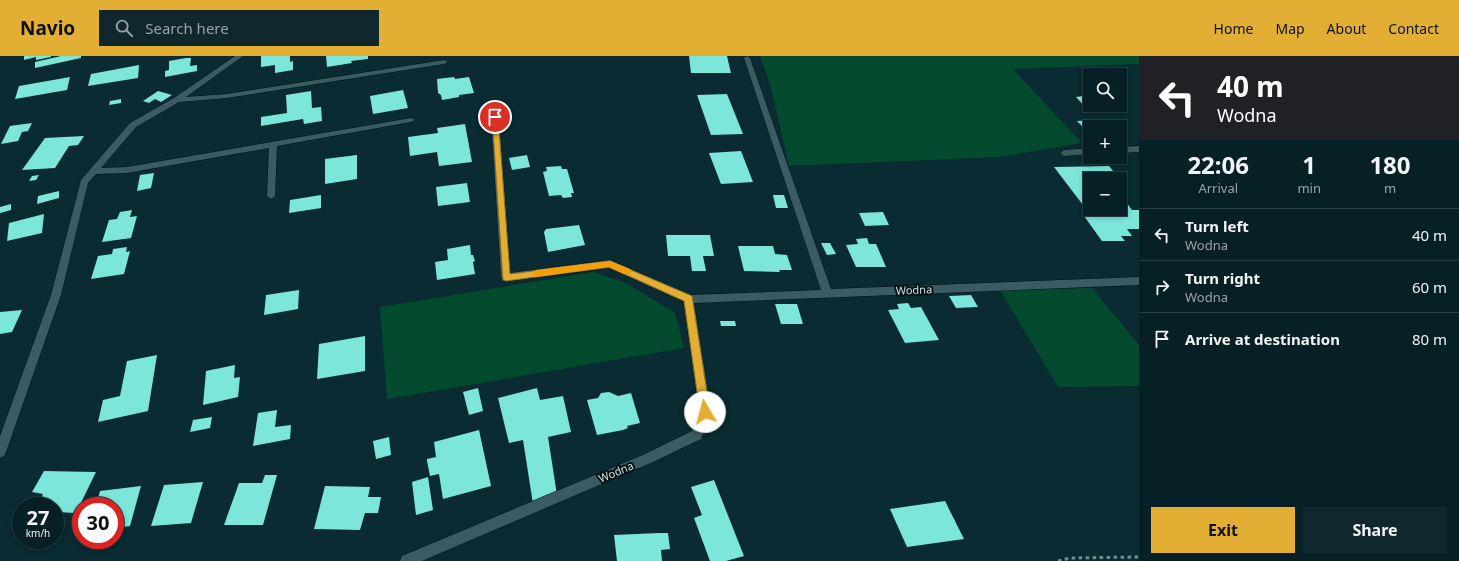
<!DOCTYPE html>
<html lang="en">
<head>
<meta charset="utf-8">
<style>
  :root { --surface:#072025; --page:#10282d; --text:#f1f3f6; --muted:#98a3a7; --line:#283e42; --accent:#e2af34 }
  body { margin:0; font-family:"Noto Sans",sans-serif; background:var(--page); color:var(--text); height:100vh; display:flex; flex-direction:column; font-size:15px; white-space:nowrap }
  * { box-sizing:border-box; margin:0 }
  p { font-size:13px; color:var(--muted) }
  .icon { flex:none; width:22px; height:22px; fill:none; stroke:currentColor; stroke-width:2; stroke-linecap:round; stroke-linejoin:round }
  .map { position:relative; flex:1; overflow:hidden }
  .sheet { display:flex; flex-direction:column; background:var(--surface); width:320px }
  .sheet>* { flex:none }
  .hud { background:#202124; color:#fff; overflow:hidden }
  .controls { position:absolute; left:1083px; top:12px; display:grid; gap:8px }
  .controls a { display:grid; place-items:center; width:44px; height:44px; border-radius:0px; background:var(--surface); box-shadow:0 2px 6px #0003,0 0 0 1px var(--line); font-size:20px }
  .speed { position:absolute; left:12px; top:441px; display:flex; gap:8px; font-size:20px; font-weight:700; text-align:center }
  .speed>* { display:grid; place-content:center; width:52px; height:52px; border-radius:50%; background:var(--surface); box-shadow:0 2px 6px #0003,0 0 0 1px var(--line); line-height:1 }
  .speed small { font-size:10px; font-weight:400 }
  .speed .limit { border:6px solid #d22; background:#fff; color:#111 }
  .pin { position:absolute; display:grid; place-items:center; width:34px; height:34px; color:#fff; margin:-17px; border:2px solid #fff; border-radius:50%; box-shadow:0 1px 4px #0007 }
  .me { position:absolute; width:44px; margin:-22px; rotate:352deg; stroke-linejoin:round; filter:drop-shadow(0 0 3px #0008) }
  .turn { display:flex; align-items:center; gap:14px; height:84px; padding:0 12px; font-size:18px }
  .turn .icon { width:52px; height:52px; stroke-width:2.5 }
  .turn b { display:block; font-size:28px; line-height:34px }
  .eta { display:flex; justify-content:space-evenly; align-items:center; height:68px; text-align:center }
  .eta b { font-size:24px; font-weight:700; line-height:28px }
  .action { display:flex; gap:8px; margin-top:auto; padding:8px 12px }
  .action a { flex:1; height:46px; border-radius:0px; background:var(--accent); color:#111; font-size:16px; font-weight:700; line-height:46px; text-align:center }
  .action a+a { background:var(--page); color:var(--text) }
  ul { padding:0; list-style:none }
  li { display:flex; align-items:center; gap:12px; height:52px; padding:0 12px; border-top:1px solid var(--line) }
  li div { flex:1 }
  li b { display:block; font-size:15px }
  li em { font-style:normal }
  header { display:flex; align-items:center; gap:24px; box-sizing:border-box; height:56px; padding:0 20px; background:var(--accent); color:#111 }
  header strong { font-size:19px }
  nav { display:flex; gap:22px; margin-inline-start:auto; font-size:14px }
  .search { width:280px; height:36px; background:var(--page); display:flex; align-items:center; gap:10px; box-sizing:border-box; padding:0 14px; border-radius:0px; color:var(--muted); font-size:15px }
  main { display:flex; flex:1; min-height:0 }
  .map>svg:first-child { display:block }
</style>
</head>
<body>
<header>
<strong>Navio</strong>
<div class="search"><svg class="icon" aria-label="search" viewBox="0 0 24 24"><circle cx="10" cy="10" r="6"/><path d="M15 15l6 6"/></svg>Search here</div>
<nav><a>Home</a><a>Map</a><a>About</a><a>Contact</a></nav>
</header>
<main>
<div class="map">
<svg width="1139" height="505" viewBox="0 0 1139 505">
  <rect width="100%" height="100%" fill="#092b31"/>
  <g fill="#034a2e">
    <path d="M760 0H1139V8L1013 13 1082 87 998 101 789 110 771 32Z"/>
    <path d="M594 216 626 227 675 257 684 292 387 343 380 251Z"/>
    <path d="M1092 232 1139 289V330L1058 331 1000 234Z"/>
  </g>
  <g fill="#7be6d9">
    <path d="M24 0H51V1L36 4V1L24 4Z"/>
    <path d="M61 0H81V2L35 12V6Z"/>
    <path d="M261 0H290V6L293 5V14L275 17V9L261 11Z"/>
    <path d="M326 0H368V3L351 5 352 7 327 11Z"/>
    <path d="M689 0H727L731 17H691Z"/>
    <path d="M186 2H191L190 10 197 9V15L165 21V15L169 14V5Z"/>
    <path d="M139 9 138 22 88 30 91 18Z"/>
    <path d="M70 21 67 34 15 43 19 30Z"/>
    <path d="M454 21 455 23 469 21 474 37 459 39V41L442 44 441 39 438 37 437 23Z"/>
    <path d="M403 34 408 52 373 58 370 40Z"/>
    <path d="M158 35 172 39 161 46 155 43 149 47 143 45Z"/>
    <path d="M311 35 312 52 321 51 322 65 304 68 303 63 261 70V61L287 57 286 39Z"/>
    <path d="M727 38 743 78 711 79 697 39Z"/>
    <path d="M1090 39V49H1116L1120 53 1089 55 1076 41Z"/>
    <path d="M121 43V47L109 49 110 45Z"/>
    <path d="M1096 64 1103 71H1090V76H1088L1077 65Z"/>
    <path d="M32 67 28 75 22 76 18 85 1 88 10 70Z"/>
    <path d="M465 68 472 106 439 110 437 96 410 100 408 81 438 77 437 72Z"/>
    <path d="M84 80 78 89 69 90 55 112 22 114 45 82Z"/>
    <path d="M741 95 753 126 721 128 709 97Z"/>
    <path d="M357 99V123L325 128V103Z"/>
    <path d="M527 99 530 111 512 114 509 102Z"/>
    <path d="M561 110 562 113H567L574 137H571L572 141 563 142 561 139 549 140 543 116 547 115 546 111Z"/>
    <path d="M1109 110 1118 121H1106L1108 123H1090V153H1120V138L1132 154H1139V173H1127L1132 180H1121L1125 185H1102L1084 160H1088L1083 153H1086L1054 111Z"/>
    <path d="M154 117 151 132 137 135 140 119Z"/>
    <path d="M39 119 36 124 29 125 32 120Z"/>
    <path d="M467 127 470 146 438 150 436 131Z"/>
    <path d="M59 135V142L37 148 38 140Z"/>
    <path d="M321 139V152L289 157 290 144Z"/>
    <path d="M773 139H784L788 152H776Z"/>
    <path d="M11 148V154L0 157V151Z"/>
    <path d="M132 154 130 161 137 160 131 182 102 186 109 164 117 163 120 156Z"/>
    <path d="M883 156 889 169 865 170 859 157Z"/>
    <path d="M44 158 42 177 7 185 9 167Z"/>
    <path d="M579 169 585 189 548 196 544 176 546 173Z"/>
    <path d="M666 179H710L714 200H703L706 215H692L690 200H668Z"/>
    <path d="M867 182 869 188H876L886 211H856L846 189 858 188 856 183Z"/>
    <path d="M821 187H830L836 198 827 199Z"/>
    <path d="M470 189 471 199H473L475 205 473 206 475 218 437 224 435 206 448 204 447 193Z"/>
    <path d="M738 190H773L775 198 787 199 792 214H779L780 216 744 215Z"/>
    <path d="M127 191 126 196 130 195 124 218 91 223 98 200 112 198 113 193Z"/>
    <path d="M299 234 298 253 264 259 266 239Z"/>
    <path d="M971 239 978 251 956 252 949 240Z"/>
    <path d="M908 247 911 252 921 251 939 284 905 287 888 254 899 253 897 248Z"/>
    <path d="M775 248H797L803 268H781Z"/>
    <path d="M22 254 12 276 0 278V256Z"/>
    <path d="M720 265H735L736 270H721Z"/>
    <path d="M365 280V315L317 323 319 288Z"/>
    <path d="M157 299 148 355 98 366 103 344 120 340 127 305Z"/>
    <path d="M235 309 234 322 240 321 238 341 203 349 206 315Z"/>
    <path d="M478 332 483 355 469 359 463 336Z"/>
    <path d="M537 332 540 344 563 340 571 376 548 381 557 439 533 448 523 384 509 387 498 342Z"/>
    <path d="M609 336 618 340 631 337 640 367 627 370 628 372 623 374 597 379 587 344 598 342 601 337Z"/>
    <path d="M277 354 275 371 291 369 290 383 253 390 258 357Z"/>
    <path d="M212 361 210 372 190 376 193 364Z"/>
    <path d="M479 374 491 430 443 443 439 418 430 420 427 405V403L436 401 434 386Z"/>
    <path d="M389 381 391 399 376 403 373 385Z"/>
    <path d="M44 415 96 416 76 457 55 456V450H37L43 438 32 436Z"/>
    <path d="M265 419H277L263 469H224L239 427H262Z"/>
    <path d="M428 421 433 454 416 459 412 426Z"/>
    <path d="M714 424 744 500 726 505H710L694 462 702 459 691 431Z"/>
    <path d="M203 426 191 467 151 470 164 429Z"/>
    <path d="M141 430 130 470 115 472V450H96L100 435Z"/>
    <path d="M325 430 370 431 368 441H381L378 457H365L360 474 314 473Z"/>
    <path d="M945 445 964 483 907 491 890 453Z"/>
    <path d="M659 477H668L670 493 661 494 662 505H617L614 479Z"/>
  </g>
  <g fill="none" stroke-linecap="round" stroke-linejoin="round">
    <g stroke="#001317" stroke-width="1">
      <g id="minor">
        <path d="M235 0H243L186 41 227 38 444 4 448 6 444 8 227 42 179 46 136 71 101 112 127 111 411 62 415 64 411 66 277 90 275 140 271 143 267 140 269 92 127 117 96 118 88 127 61 239 6 396 4 400 0 402V380L51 239 81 124 130 67 174 42Z"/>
        <path d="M747 0 750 2 831 233 1139 221V229L694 247 711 356 701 383 653 406 422 505H400L402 500 645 398 692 375 699 356 684 245 609 212 506 225 503 224 501 221 491 61 492 59H495L499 61 510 217 610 204 690 239 821 234 744 2Z"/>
        <path d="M1139 90V96L1120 97V91Z"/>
        <path d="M1090 92V98L1064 100 1060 97 1064 94Z"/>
      </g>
    </g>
    <path stroke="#738d91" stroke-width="3" stroke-dasharray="3.5 3.5" stroke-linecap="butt" d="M1058 505 1070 502 1139 501"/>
    <use href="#minor" fill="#3a5b61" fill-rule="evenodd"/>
  </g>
  <path fill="#e2af34" stroke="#937222" d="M492 59H495L498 61 510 218 610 205 692 240 710 356 709 359 705 360 701 359 700 356 684 245 609 211 506 225 503 224Z"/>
  <path fill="#f59e0b" d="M610 205 630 213 632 216 630 218H624L609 211 536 221 532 218 536 214Z"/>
  <g text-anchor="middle" stroke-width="4" stroke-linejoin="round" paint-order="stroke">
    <g font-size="11" fill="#cee0e3" stroke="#051214">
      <text transform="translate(914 234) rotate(-2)" y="4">Wodna</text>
      <text transform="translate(616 416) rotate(-23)" y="4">Wodna</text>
    </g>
  </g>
</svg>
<div class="controls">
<a><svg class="icon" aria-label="search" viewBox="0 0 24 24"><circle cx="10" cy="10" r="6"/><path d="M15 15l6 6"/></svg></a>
<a>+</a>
<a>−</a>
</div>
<div class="speed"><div>27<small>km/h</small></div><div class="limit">30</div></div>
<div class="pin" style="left:495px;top:61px;background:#d93025"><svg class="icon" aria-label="arrive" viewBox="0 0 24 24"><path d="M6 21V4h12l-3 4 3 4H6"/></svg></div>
<svg class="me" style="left:705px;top:356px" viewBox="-20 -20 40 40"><circle r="19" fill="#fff"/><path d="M0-13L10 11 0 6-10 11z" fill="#e2af34"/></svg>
</div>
<section class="sheet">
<div class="hud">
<div class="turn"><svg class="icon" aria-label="left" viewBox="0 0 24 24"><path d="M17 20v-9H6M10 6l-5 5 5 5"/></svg><div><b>40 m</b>Wodna</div></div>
</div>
<div class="eta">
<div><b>22:06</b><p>Arrival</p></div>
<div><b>1</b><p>min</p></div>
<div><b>180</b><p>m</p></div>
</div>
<ul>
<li><svg class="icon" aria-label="left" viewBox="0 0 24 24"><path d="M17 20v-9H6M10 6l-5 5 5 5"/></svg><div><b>Turn left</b><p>Wodna</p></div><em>40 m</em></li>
<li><svg class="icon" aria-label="right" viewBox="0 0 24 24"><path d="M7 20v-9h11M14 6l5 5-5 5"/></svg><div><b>Turn right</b><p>Wodna</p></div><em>60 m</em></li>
<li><svg class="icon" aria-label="arrive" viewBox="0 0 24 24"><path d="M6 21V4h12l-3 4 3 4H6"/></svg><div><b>Arrive at destination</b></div><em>80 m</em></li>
</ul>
<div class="action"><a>Exit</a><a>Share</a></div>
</section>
</main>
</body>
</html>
